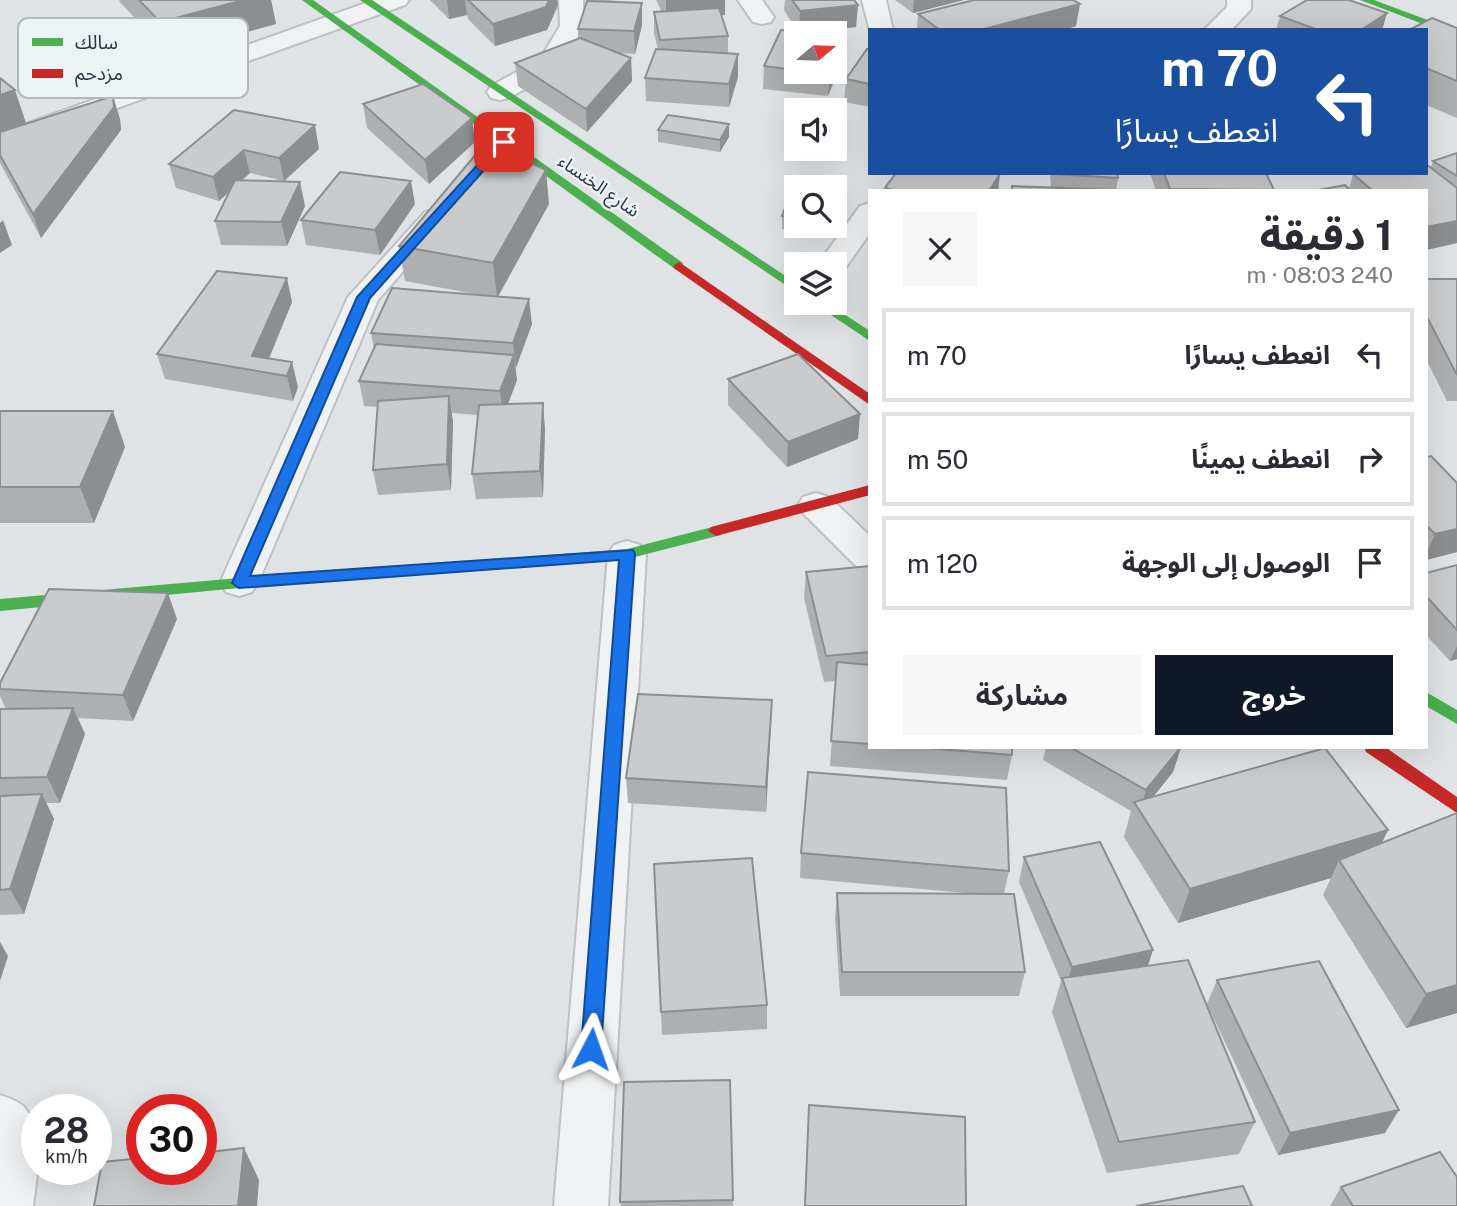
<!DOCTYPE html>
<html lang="ar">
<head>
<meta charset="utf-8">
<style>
  :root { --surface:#fff; --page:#f7f7f7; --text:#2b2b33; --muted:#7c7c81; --line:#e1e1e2; --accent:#111827 }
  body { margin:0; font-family:"Public Sans","Noto Sans Arabic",sans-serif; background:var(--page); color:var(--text); direction:rtl; height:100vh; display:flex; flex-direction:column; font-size:26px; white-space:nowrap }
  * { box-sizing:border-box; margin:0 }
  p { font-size:23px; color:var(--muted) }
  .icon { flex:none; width:38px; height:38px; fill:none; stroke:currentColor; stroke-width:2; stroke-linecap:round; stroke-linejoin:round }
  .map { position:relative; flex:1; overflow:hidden; direction:ltr }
  .panel { position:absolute; left:868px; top:189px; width:560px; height:560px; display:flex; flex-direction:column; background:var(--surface); border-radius:0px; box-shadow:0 7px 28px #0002; direction:rtl }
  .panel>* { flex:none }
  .banner { position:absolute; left:868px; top:28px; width:560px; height:147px; border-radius:0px; box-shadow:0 7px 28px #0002; direction:rtl; background:#1a4fa0; color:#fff; overflow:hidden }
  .needle { width:46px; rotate:71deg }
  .tools { position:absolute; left:784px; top:21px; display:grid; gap:14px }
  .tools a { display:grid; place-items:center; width:63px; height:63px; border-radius:0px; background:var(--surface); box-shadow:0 7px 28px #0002; font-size:35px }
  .speed { position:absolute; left:21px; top:1094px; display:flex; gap:14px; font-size:35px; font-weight:700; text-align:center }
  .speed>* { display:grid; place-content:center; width:91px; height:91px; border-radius:50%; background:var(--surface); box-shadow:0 7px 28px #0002; line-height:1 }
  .speed small { font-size:18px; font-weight:400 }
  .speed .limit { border:10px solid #d22; background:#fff; color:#111 }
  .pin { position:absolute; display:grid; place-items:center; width:60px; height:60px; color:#fff; margin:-30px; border-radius:14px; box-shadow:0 4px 10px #0006 }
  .me { position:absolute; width:77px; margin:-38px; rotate:4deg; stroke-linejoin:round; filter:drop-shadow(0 0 5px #0008) }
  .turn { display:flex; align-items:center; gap:24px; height:147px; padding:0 35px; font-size:32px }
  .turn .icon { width:91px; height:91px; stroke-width:2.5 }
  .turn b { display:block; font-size:49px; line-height:60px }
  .round { display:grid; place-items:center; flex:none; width:74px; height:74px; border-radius:0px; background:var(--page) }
  .summary { display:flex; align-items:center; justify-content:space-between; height:119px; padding:0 35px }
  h1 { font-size:42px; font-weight:700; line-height:52px }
  .cta { display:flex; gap:14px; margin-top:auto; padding:14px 35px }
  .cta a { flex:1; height:80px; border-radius:0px; background:var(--accent); color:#fff; font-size:28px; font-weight:700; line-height:80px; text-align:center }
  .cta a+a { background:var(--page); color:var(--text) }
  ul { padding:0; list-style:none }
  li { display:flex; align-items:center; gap:21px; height:94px; margin:0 14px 10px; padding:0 21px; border:4px solid var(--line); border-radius:0px }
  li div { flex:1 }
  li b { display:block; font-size:26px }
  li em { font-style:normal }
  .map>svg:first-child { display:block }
</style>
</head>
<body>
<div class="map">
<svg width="1457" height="1206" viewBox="0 0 1457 1206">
  <rect width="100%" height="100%" fill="#e0e3e5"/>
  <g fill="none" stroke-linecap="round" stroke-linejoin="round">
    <g stroke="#bec1c3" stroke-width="4">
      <g id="street">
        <path d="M374 0H409L405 5 0 150V133Z"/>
        <path d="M559 0H583L584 26 559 69 509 98 500 100 491 98 487 92 491 86 540 59 560 26Z"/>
        <path d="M738 0H762L774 17 771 22 762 24 753 22Z"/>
        <path d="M862 0H886L893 30 870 31Z"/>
        <path d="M1227 0H1251V9L1231 30H1204L1227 7Z"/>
        <path d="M870 203V233L844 270 835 273V264H818L860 206Z"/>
        <path d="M435 209 445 212 450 218 378 300 258 583 252 592 239 596 226 592 220 583 348 297 425 212Z"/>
        <path d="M816 493 829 497 870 536V571L857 567 803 513 798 505 803 497Z"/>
        <path d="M627 541 640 545 646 554 608 1206H554L608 554 614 545Z"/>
        <path d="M0 1095C8 1098 19 1101 25 1108 45 1136 37 1175 33 1206H0Z"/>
      </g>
    </g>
    <use href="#street" fill="#f0f1f2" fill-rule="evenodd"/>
    <g fill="#4caf50" fill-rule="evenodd">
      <path d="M302 0H313L683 263V269H675Z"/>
      <path d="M360 0H372L796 283V292Z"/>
      <path d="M1360 0H1374L1457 31V37Z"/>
      <path d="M813 303H827L870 331V341Z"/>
      <path d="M716 526 721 527 724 531 721 535 627 559 239 588 0 611V599L239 578 627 549Z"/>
      <path d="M1426 692 1457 710V724L1426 706Z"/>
    </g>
    <g fill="#c62828" fill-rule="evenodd">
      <path d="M679 262 870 394V405L675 269 673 266Z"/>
      <path d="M870 485V495L716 536 708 531 711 527Z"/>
      <path d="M1364 747H1385L1457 797V813L1366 752Z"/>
    </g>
  </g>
  <g fill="#adafb0" fill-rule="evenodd">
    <path d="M119 0H271L276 24 168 54 120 2Z"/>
    <path d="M430 0H557L558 5 547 30 495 46 468 19 467 15 449 19Z"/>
    <path d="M590 0H619L592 2 642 3V25L635 54 617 53 631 58 632 81 587 132 518 86 515 63 578 39V29Z"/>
    <path d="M656 0H725V15H721L728 36V54H738V77L729 107 646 101 645 78 658 49 654 34V12H662Z"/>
    <path d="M785 0H854L858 5 856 27 807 33H811H796V72H835V36L844 37 843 59 828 96 763 89 764 66 781 30 798 32 784 10Z"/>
    <path d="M895 0H964L913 13Z"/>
    <path d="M1387 13 1382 30H1276L1280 16Z"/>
    <path d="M918 14 1076 26 1063 30H917Z"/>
    <path d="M1457 28V118L1426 105V30Z"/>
    <path d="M870 49V107L844 102 846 79Z"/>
    <path d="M363 104 472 118 475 142 429 184 367 128Z"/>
    <path d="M234 110 319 149 284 181 305 206 287 246 221 245 215 221 229 192 219 201 176 188 169 164ZM250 173 284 181 242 180Z"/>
    <path d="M120 119 121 130 41 238 0 163V132Z"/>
    <path d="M658 130 729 137 720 152 658 142Z"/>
    <path d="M1457 153V243L1426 250V191H1313L1349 189 1353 174 1431 167 1433 161Z"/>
    <path d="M1050 173H1117L1118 178 1116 191 1051 188Z"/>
    <path d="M1150 173H1266L1274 190 1273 191H1156Z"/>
    <path d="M796 187V226H804L802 231 782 229V216Z"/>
    <path d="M415 204 380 255 306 245 301 220Z"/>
    <path d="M549 204 498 297 532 324 515 368 517 380 508 404 545 428 543 497 476 499 472 474 478 415 451 413 453 421 451 490 378 495 373 470 378 407 364 406 359 381 374 349 371 333 485 296 405 281 399 246Z"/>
    <path d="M1426 279H1457V401H1447L1426 359Z"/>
    <path d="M292 302 269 359 298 387 293 401 165 379 157 354Z"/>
    <path d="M728 379 858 439 787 467 728 405Z"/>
    <path d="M0 411 125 447 94 523H0Z"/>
    <path d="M1426 457 1457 483V552L1426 560Z"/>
    <path d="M1457 565V659L1450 661 1426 635V573Z"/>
    <path d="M870 566V747H1012V755L1007 780 830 766 836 681 824 682 804 598 806 572Z"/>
    <path d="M177 619 133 721 78 718 85 734 60 803H46L54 819 24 914 0 915V709H6L0 696V683Z"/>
    <path d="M772 700 766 812 628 803 626 778Z"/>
    <path d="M1046 747H1181L1173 772 1154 796 1382 843 1457 1013 1406 1028 1323 895 1331 878 1178 923 1124 837 1131 811 1043 760Z"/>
    <path d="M801 853 1009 871 1004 894 1025 972 1019 996H840L835 918 837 893 976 894 800 878Z"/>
    <path d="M1024 857 1148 966 1255 1122 1239 1154 1107 1173 1052 1012 1061 981 1019 882Z"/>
    <path d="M654 864 767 1005V1029L662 1035Z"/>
    <path d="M1217 980 1385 1133 1278 1155 1207 1004Z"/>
    <path d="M730 1080 733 1206H621L620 1202Z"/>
    <path d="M809 1105 966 1206H804Z"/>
    <path d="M1341 1187 1457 1206H1330Z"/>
  </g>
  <g fill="#8d8e90">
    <path d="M244 0H271L276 24 168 54 160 22Z"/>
    <path d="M447 0H465L467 15 449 19Z"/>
    <path d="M549 0H557L558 5 547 30 495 46 493 24Z"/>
    <path d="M666 0H725V15L666 21Z"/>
    <path d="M914 0H964L913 13Z"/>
    <path d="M642 3V25L635 54 634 31Z"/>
    <path d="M1080 4 1076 26 1063 30H980Z"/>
    <path d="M858 5 856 27 799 33 800 11Z"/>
    <path d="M1387 13 1382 30H1361Z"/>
    <path d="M844 37 843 59 828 96 830 74V72H835V61Z"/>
    <path d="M738 54V77L729 107V84Z"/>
    <path d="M631 58 632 81 587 132 586 109Z"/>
    <path d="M15 90 26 123 0 132V95Z"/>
    <path d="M113 96 120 119 121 130 41 238 33 214Z"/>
    <path d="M472 118 475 142 429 184 425 160Z"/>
    <path d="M729 124V137L720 152V140Z"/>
    <path d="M315 125 319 149 284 181 279 158Z"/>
    <path d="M244 150 250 173 219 201 213 177Z"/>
    <path d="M546 170 549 204 497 298 493 263Z"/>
    <path d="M1000 174 998 191H989Z"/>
    <path d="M411 181 415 204 380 255 375 230Z"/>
    <path d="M300 182 305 206 287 246 281 222Z"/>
    <path d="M3 220 12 245 0 253V223Z"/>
    <path d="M1457 221V243L1426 250V227Z"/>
    <path d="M287 278 292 302 263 372 252 356Z"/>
    <path d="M529 299 532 324 516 368 513 343Z"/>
    <path d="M514 355 517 380 503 417 500 391Z"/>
    <path d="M292 362 298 387 293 401 287 376Z"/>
    <path d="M449 396 453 421 451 490 447 464Z"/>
    <path d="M543 403 545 428 543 497 540 471Z"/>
    <path d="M113 411 125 447 94 523 80 487Z"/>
    <path d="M860 414 858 439 787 467 788 442Z"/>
    <path d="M1457 529V552L1426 560V555L1435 534Z"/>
    <path d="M168 593 177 619 133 721 123 695Z"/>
    <path d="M1457 646V659L1450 661Z"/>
    <path d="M772 700 771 726 766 812V787Z"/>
    <path d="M73 708 85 734 60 803 47 777Z"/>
    <path d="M1181 747 1173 772 1141 812 1140 811 1146 790Z"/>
    <path d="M42 794 54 819 24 914 10 889Z"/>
    <path d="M1388 830 1371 866 1339 860 1331 878 1178 923 1190 889Z"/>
    <path d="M0 942 8 956 0 981Z"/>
    <path d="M1153 950 1145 975 1065 989 1072 967Z"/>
    <path d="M1457 985V1013L1406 1028 1426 994Z"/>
    <path d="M1399 1110 1385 1133 1278 1155 1290 1133Z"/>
    <path d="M244 1148 259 1180 257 1206H238Z"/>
  </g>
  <g fill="#c9cbcd" stroke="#8d8e90" stroke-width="2">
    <path d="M139 0H244L160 22Z"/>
    <path d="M468 0H549L546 7 493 24Z"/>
    <path d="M792 0H854L858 5 800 11Z"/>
    <path d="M974 0H1073L1080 4 980 30H940L918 14Z"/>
    <path d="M1307 0H1349L1387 13 1361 30H1318L1280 16Z"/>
    <path d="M587 1 642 3 634 31 578 29Z"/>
    <path d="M719 8 728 36 660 40 654 12Z"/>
    <path d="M1432 18 1457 28V81L1426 68V30H1409Z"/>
    <path d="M781 30 811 33H796V70L764 66Z"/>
    <path d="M835 36 844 37 835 61Z"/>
    <path d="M580 38 631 58 586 109 515 63Z"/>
    <path d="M656 49 738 54 729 84 645 78Z"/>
    <path d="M867 49H870V84L846 79Z"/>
    <path d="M813 72H830V74Z"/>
    <path d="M0 78 15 90 0 95Z"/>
    <path d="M423 84 472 118 425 160 363 104Z"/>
    <path d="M113 96 114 107 33 214 0 155V132Z"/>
    <path d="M234 110 315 125 279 158 244 150 213 177 169 164Z"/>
    <path d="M668 115 729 124 720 140 658 130Z"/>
    <path d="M482 147 516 156 546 170 493 263 399 246Z"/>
    <path d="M1457 153V176L1433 161Z"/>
    <path d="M1426 164 1457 188V221L1426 227V191H1373L1353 174 1360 173H1426Z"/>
    <path d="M340 172 411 181 375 230 301 220Z"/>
    <path d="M896 173H995L1000 174 989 191H897L885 188Z"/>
    <path d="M1056 173H1117L1118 178 1056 174Z"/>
    <path d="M1164 173H1266L1274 190 1170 189Z"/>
    <path d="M235 180 300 182 281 222 215 221Z"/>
    <path d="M1345 185 1351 191H1313Z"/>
    <path d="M1012 186 1115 190 1116 191H1012Z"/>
    <path d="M793 187H799H796V218L782 216Z"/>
    <path d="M217 271 287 278 252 356 292 362 287 376 157 354Z"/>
    <path d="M1426 279H1457V375L1426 315Z"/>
    <path d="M392 288 529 299 513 343 371 333Z"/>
    <path d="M376 344 514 355 500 391 359 381Z"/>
    <path d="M798 354 860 414 788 442 728 379Z"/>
    <path d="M449 396 447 464 373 470 378 401Z"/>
    <path d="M543 403 540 471 472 474 479 405Z"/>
    <path d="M0 411H113L80 487H0Z"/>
    <path d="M1431 456 1457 483V529L1435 534 1426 525V457Z"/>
    <path d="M1457 565V630L1426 596V573Z"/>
    <path d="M870 566V652L826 656 806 572Z"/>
    <path d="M49 589 168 593 123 695 0 689V683Z"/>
    <path d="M837 662 870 665V744L831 741Z"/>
    <path d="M638 694 772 700 766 787 626 778Z"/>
    <path d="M73 708 47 777 0 778V709Z"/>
    <path d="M914 747H1012V755Z"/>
    <path d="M1070 747H1181L1146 790Z"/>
    <path d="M1325 748 1388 830 1190 889 1134 802Z"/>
    <path d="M808 772 1006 788 1009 871 801 853Z"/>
    <path d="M42 794 10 889 0 890V796Z"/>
    <path d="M1457 813V985L1426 994 1339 860Z"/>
    <path d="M1100 842 1153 950 1072 967 1024 857Z"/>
    <path d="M752 858 767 1005 661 1012 654 864Z"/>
    <path d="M837 893 1014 894 1025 972H842Z"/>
    <path d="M1188 960 1255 1122 1119 1142 1062 978Z"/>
    <path d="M1319 961 1399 1110 1290 1133 1217 980Z"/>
    <path d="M730 1080 733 1200 620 1202 624 1082Z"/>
    <path d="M809 1105 965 1117 966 1206H805Z"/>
    <path d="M244 1148 238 1206H94L102 1162 142 1158V1169H201V1153Z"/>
    <path d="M1440 1152 1457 1177V1206H1353L1341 1187Z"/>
    <path d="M1243 1186 1252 1206H1136Z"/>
  </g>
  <path fill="#1a73e8" stroke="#114b97" stroke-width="2" d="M500 140 509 142 370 298 250 576 633 550 635 554 601 1049 598 1056 591 1059 584 1056 581 1049 619 560 239 588 232 583 357 297Z"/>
  <g text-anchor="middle" stroke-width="5" stroke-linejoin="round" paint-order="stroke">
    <g font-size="18" fill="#28343e" stroke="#edf2f5">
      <text transform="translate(599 186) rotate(35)" y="6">شارع الخنساء</text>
    </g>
  </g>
  <rect x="18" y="18" width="230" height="80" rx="10" fill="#edf2f5" stroke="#b2b9be" stroke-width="2"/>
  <rect x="32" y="38" width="31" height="8" fill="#4caf50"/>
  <rect x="32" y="69" width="31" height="9" fill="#c62828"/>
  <g font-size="19" fill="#28343e">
    <text x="75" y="49">سالك</text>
    <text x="75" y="80">مزدحم</text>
  </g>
</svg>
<div class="tools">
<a><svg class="needle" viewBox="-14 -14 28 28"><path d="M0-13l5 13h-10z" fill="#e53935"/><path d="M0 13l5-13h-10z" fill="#7c7c81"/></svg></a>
<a><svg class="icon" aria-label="sound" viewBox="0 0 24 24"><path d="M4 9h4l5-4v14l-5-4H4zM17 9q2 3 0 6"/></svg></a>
<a><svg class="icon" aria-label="search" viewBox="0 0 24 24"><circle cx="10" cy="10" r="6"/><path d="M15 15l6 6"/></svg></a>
<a><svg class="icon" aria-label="layers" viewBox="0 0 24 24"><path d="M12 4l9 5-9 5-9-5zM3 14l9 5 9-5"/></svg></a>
</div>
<div class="speed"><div>28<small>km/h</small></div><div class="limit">30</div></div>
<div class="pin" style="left:504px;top:142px;background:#d93025"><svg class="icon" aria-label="arrive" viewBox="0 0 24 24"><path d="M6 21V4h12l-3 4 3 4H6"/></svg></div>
<svg class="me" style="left:591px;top:1049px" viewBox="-20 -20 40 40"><path d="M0-17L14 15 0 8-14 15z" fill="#1a73e8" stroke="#fff" stroke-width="4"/></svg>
<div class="banner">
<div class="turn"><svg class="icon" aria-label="left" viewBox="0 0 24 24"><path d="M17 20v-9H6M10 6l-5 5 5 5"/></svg><div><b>70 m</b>انعطف يسارًا</div></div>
</div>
<section class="panel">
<div class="summary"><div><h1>1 دقيقة</h1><p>240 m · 08:03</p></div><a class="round"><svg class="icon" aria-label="close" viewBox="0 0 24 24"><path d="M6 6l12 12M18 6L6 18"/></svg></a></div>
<ul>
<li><svg class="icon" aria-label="left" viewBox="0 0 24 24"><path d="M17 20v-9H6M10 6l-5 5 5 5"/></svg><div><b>انعطف يسارًا</b></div><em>70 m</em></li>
<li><svg class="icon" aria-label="right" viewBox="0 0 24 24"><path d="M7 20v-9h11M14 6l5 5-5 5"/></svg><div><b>انعطف يمينًا</b></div><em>50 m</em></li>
<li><svg class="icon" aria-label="arrive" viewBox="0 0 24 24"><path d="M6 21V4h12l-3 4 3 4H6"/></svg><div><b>الوصول إلى الوجهة</b></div><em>120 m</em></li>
</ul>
<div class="cta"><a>خروج</a><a>مشاركة</a></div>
</section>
</div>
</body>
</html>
